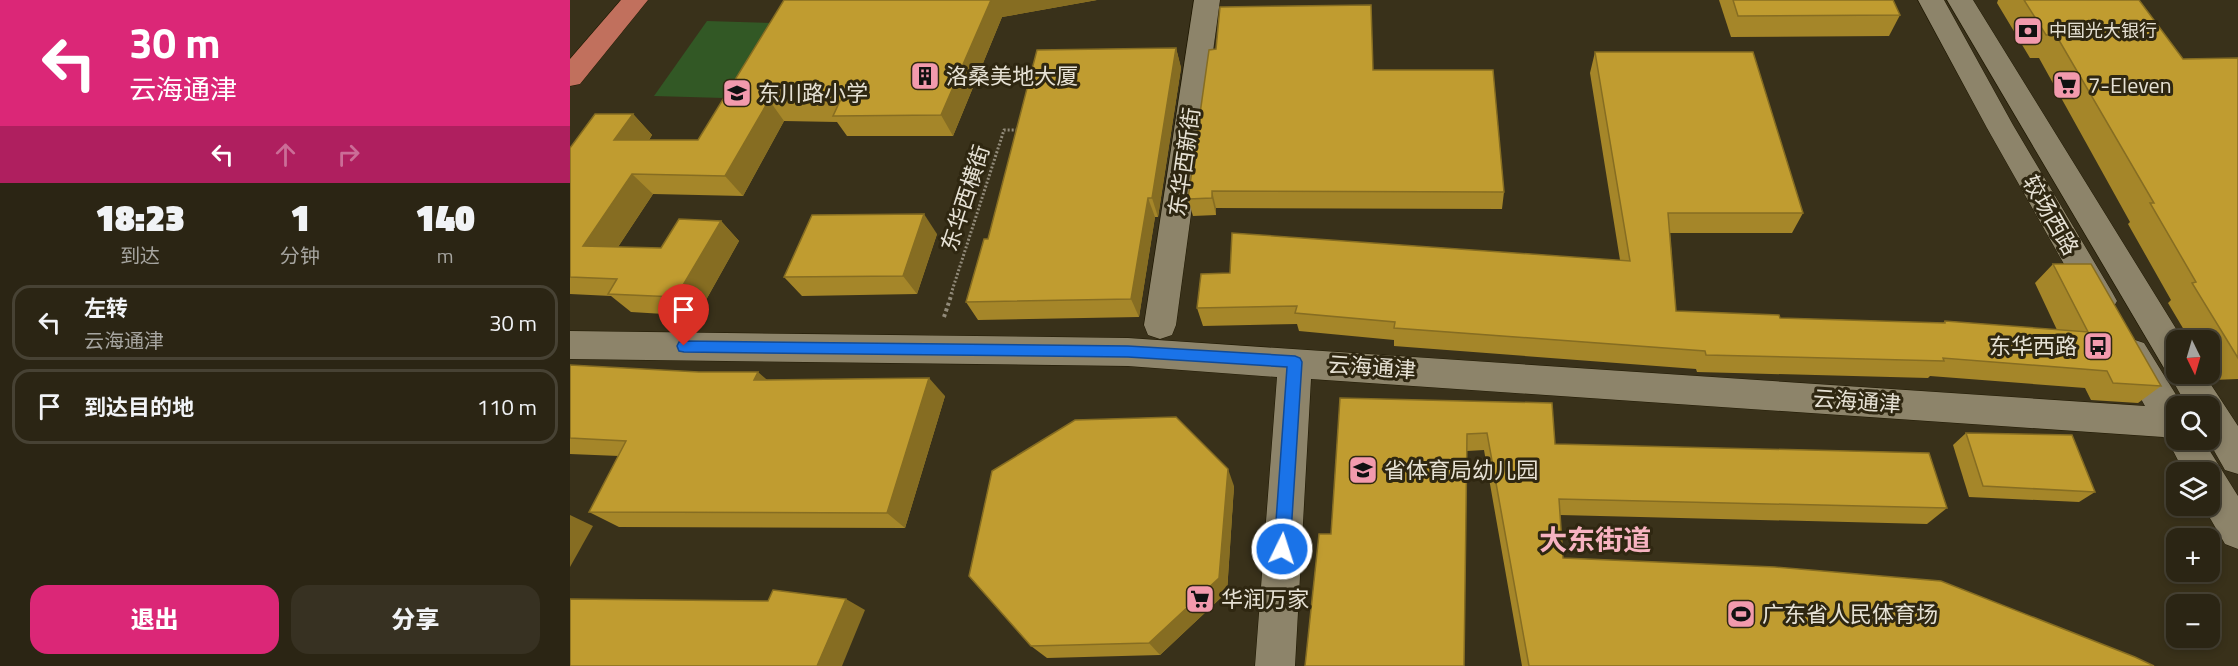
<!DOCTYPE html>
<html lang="zh">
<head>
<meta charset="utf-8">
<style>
  :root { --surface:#2b2514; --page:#373122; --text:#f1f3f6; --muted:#a6a5a0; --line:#474234; --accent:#db2777 }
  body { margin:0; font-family:"Titillium Web","Noto Sans SC",sans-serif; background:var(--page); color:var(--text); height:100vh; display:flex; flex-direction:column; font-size:22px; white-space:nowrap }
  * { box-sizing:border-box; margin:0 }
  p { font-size:20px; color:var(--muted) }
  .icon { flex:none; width:33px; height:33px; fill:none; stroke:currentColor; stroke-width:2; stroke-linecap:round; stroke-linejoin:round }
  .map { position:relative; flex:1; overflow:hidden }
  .side { display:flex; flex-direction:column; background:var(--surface); width:570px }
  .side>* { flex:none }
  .top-card { background:#db2777; color:#fff; overflow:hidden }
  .needle { width:39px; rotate:175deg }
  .fabs { position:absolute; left:1596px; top:330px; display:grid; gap:12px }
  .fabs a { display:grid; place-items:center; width:54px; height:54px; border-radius:12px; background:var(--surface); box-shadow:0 3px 9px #0003,0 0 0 2px var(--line); font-size:30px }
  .pin { position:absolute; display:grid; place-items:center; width:51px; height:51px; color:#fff; margin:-62px -26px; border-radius:50% 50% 50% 0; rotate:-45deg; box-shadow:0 0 6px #0007 }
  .pin .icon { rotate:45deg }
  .me { position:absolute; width:66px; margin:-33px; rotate:4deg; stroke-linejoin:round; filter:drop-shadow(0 0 4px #0008) }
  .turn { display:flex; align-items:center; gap:21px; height:126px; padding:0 30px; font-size:27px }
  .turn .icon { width:78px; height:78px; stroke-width:2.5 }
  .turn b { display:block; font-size:42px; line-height:51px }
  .lanes { display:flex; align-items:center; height:57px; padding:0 30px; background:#0003; justify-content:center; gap:30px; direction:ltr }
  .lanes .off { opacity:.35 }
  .eta { display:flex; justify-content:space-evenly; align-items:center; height:102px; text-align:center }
  .eta b { font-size:36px; font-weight:800; line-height:42px }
  .cta { display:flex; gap:12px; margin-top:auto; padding:12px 30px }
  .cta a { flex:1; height:69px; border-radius:18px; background:var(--accent); color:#fff; font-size:24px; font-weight:800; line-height:69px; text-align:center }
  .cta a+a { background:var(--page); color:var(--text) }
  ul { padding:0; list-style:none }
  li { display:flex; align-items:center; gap:18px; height:75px; margin:0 12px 9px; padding:0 18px; border:3px solid var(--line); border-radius:18px }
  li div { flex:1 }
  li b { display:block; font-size:22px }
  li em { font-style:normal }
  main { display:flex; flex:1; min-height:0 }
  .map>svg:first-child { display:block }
</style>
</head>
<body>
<main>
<section class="side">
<div class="top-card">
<div class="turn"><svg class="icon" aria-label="left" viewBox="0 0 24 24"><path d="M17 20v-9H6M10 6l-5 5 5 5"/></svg><div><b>30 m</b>云海通津</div></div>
<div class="lanes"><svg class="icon" aria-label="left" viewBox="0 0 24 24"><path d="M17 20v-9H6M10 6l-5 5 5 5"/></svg><svg class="icon off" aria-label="ahead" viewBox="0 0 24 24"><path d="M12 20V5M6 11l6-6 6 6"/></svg><svg class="icon off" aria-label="right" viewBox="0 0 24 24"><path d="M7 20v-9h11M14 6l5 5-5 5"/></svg></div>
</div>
<div class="eta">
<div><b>18:23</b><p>到达</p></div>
<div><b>1</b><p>分钟</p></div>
<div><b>140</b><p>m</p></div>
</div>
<ul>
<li><svg class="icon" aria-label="left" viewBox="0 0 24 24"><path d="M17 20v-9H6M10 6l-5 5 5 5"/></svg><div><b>左转</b><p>云海通津</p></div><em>30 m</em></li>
<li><svg class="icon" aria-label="arrive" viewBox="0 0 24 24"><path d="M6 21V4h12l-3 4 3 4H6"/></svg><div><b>到达目的地</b></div><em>110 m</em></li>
</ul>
<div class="cta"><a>退出</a><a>分享</a></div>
</section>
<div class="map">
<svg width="1668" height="666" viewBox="0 0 1668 666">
  <rect width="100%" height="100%" fill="#39311a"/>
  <path fill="#325825" d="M137 21 202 23 154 98 84 96Z"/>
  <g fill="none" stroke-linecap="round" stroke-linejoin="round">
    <g stroke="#201903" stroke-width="1">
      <g id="minor">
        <path d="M624 0H650L606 325 602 335 590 339 578 335 574 325Z"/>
        <path d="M1348 0H1374L1443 125 1542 292 1547 301 1542 310 1531 314 1520 310 1417 128Z"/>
        <path d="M1377 0H1403L1613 340H1606V374H1634L1668 426V474L1655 470 1638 440H1640V406H1617L1599 374 1601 370 1594 368Z"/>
        <path d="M0 331 558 338 1575 406 1545 353 1550 343 1562 339 1574 343 1613 406H1606V440H1633L1668 496V549L1655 544 1633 506H1640V472H1614L1597 439 1593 437 741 379 725 666H685L707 377 558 366 0 359Z"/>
      </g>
    </g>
    <g stroke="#201903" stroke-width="1">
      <path id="major" d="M51 0H78L10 84 0 86V59Z"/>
    </g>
    <path stroke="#928b7a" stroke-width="3" stroke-dasharray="2 2" stroke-linecap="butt" d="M381 294 434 130H449"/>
    <path stroke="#928b7a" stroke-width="4" stroke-dasharray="3 3" stroke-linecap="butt" d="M374 317 382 293"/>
    <use href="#minor" fill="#8d846a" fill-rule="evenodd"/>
    <use href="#major" fill="#c1705d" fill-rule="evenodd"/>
  </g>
  <g fill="#a58629">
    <path d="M214 0H527L432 17 383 136H277L267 122 214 121 173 196 83 194 48 247 91 248 151 221 169 241 127 316 61 312 41 296 0 294V148L63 114 82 135 79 140H128Z"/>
    <path d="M1149 0H1323L1330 15 1319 36 1161 37Z"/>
    <path d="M1428 0H1569L1613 59 1668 58V379L1643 380 1639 374 1640 340H1620L1598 303 1601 300 1558 224 1560 222 1469 58H1460L1427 3Z"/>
    <path d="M606 48 611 68 588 217H585L569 317 408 320 396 302Z"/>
    <path d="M1025 52 1233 213 1222 233H1100L1106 311 1210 318 1373 323 1375 321 1487 330 1465 283 1483 264 1591 386 1568 403 1521 400 1515 388 1360 376 1358 378 1127 372 1126 369 824 346V340L729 331 727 324 633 326 627 308 660 273 1050 260 1020 73Z"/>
    <path d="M803 70 934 192 932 209 646 208V215L623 216 618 199Z"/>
    <path d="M367 234 347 294 232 296 214 277Z"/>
    <path d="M0 365 197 380 375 396 335 528 49 527 19 512 49 456 0 454Z"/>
    <path d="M770 398 985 444 1377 508 1357 524 990 515 993 558 1584 666H952L914 450 897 451 761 534Z"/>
    <path d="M1396 433 1525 492 1509 502 1399 497 1383 445Z"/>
    <path d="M664 486 657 592 590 655 477 658 461 646Z"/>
  </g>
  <g fill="#866d22">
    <path d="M421 0H527L432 17 383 136 371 115Z"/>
    <path d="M606 48 611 68 588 217 582 198Z"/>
    <path d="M199 100 214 121 173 196 155 176Z"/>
    <path d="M63 114 82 135 64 161 44 140Z"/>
    <path d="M62 174 83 194 36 265 13 246Z"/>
    <path d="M642 191 646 208V215L642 198Z"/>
    <path d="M578 198 585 217 569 317 561 299Z"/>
    <path d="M354 214 367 234 347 294 333 276Z"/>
    <path d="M151 221 169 241 127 316 106 297Z"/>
    <path d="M188 372 209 390 184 380Z"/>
    <path d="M359 378 375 396 335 528 317 513Z"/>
    <path d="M658 469 664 486 657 592 590 655 579 643Z"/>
    <path d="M0 515 23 526 0 567Z"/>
    <path d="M276 599 295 610 272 666H247Z"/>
  </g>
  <g fill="#c09c30" stroke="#866d22" stroke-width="1.5">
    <path d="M214 0H421L371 115 263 116 270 101 199 100 155 176 62 174 13 246 91 248 109 219 151 221 106 297 38 294 47 279 0 277V148L25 114H63L44 140H128Z"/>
    <path d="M1163 0H1323L1330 15 1168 16Z"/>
    <path d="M1454 0H1569L1613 59 1668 58V358L1622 283 1626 282 1580 203H1584L1486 35H1476Z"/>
    <path d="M801 5 803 70H923L934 192 642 191V198L618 199 639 50 646 49 650 7Z"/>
    <path d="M606 48 582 198H578L561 299 396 302 414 239H418L467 50Z"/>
    <path d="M1025 52H1183L1233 213H1098L1106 311 1209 315 1210 318 1375 323V321L1518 332 1483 264H1521L1591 386 1543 383 1537 371 1373 358 1374 361 1136 355 1135 351 824 328 825 322 725 313 727 306 627 308 631 274 660 273 662 233 1060 261Z"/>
    <path d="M354 214 333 276 214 277 242 215Z"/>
    <path d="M0 365 129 372H188L184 380 359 378 317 513 19 512 56 441 0 438Z"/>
    <path d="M770 398 982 403 985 444 1359 453 1377 508 989 499 993 558 1205 567 1371 581 1565 657 1584 666H959L917 433 897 434 894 666H735L749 534H761Z"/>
    <path d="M606 417 658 469 649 578 579 643 461 646 399 576 422 471 505 420Z"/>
    <path d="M1396 433 1502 435 1525 492 1413 486Z"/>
    <path d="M203 590 276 599 247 666H0V599L198 601Z"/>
  </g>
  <path fill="#1a73e8" stroke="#114b97" stroke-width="1.5" d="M114 341 558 346 725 356 730 358 732 362 720 549 718 554 712 557 707 554 704 549 717 367 558 357 114 352 109 351 107 346 109 342Z"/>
  <defs>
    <g id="bank-square" transform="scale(1.5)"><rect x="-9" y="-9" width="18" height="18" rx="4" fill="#f29aad" stroke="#2f2711"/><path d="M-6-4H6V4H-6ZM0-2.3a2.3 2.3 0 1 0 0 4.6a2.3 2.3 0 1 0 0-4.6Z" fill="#111"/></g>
    <g id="building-square" transform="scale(1.5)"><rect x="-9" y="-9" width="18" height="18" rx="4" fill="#f29aad" stroke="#2f2711"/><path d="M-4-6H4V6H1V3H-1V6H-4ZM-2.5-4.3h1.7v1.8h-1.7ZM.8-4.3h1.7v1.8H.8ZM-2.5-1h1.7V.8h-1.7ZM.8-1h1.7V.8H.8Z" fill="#111"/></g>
    <g id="supermarket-square" transform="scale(1.5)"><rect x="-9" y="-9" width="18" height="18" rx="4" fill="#f29aad" stroke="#2f2711"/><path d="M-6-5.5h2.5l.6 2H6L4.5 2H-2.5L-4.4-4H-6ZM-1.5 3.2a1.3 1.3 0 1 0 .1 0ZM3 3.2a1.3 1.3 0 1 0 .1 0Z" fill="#111"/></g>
    <g id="school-square" transform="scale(1.5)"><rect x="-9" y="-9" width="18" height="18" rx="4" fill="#f29aad" stroke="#2f2711"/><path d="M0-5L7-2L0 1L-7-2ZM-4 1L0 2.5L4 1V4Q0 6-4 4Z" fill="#111"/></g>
    <g id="bus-square" transform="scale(1.5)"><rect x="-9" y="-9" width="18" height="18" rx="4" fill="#f29aad" stroke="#2f2711"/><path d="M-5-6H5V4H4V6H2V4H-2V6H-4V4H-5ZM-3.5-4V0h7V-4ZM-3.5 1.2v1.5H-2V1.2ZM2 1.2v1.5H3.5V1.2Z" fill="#111"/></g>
    <g id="stadium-square" transform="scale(1.5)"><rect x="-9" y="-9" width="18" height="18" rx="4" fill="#f29aad" stroke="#2f2711"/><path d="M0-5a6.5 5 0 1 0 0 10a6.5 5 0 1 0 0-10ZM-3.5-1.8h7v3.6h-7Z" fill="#111"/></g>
  </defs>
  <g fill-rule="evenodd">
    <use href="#bank-square" x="1458" y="31"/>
    <use href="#building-square" x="355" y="76"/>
    <use href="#supermarket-square" x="1497" y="85"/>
    <use href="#school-square" x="167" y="93"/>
    <use href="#bus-square" x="1528" y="346"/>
    <use href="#school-square" x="793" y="470"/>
    <use href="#supermarket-square" x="630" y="599"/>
    <use href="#stadium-square" x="1171" y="614"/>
  </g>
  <g text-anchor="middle" stroke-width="6" stroke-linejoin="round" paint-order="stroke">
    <g font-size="18" fill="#e6e1d4" stroke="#2f2711" text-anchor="start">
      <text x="1479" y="37">中国光大银行</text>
    </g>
    <g font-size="22" fill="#e6e1d4" stroke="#2f2711" text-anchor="start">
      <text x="376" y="84">洛桑美地大厦</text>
      <text x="1518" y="93">7-Eleven</text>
      <text x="188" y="101">东川路小学</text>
      <text x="1507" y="354" text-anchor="end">东华西路</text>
      <text x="814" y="478">省体育局幼儿园</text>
      <text x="651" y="607">华润万家</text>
      <text x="1192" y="622">广东省人民体育场</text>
    </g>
    <g font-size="22" fill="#e6e1d4" stroke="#2f2711">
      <text transform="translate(614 162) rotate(-82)" y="8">东华西新街</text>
      <text transform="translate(395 198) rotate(-72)" y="8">东华西横街</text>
      <text transform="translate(1481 215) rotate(60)" y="8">较场西路</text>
      <text transform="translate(802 367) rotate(4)" y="8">云海通津</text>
      <text transform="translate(1287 401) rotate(4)" y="8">云海通津</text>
    </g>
    <g font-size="28" font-weight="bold" fill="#f7b3c1" stroke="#2f2711">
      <text x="1025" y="550">大东街道</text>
    </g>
  </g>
</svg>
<div class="fabs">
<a><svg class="needle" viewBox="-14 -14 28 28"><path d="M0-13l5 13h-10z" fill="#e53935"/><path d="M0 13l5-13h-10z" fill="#a6a5a0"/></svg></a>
<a><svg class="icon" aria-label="search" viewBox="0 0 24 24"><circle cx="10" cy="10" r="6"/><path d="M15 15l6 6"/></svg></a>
<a><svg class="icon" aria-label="layers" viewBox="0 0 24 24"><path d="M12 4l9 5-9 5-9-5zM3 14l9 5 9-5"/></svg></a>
<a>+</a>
<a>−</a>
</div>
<div class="pin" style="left:114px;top:346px;background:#d93025"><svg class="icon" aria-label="arrive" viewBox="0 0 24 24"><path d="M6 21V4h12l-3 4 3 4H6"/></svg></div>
<svg class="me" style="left:712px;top:549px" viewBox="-20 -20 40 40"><circle r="17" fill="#1a73e8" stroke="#fff" stroke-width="3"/><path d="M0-11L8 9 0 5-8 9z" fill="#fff"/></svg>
</div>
</main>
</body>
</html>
